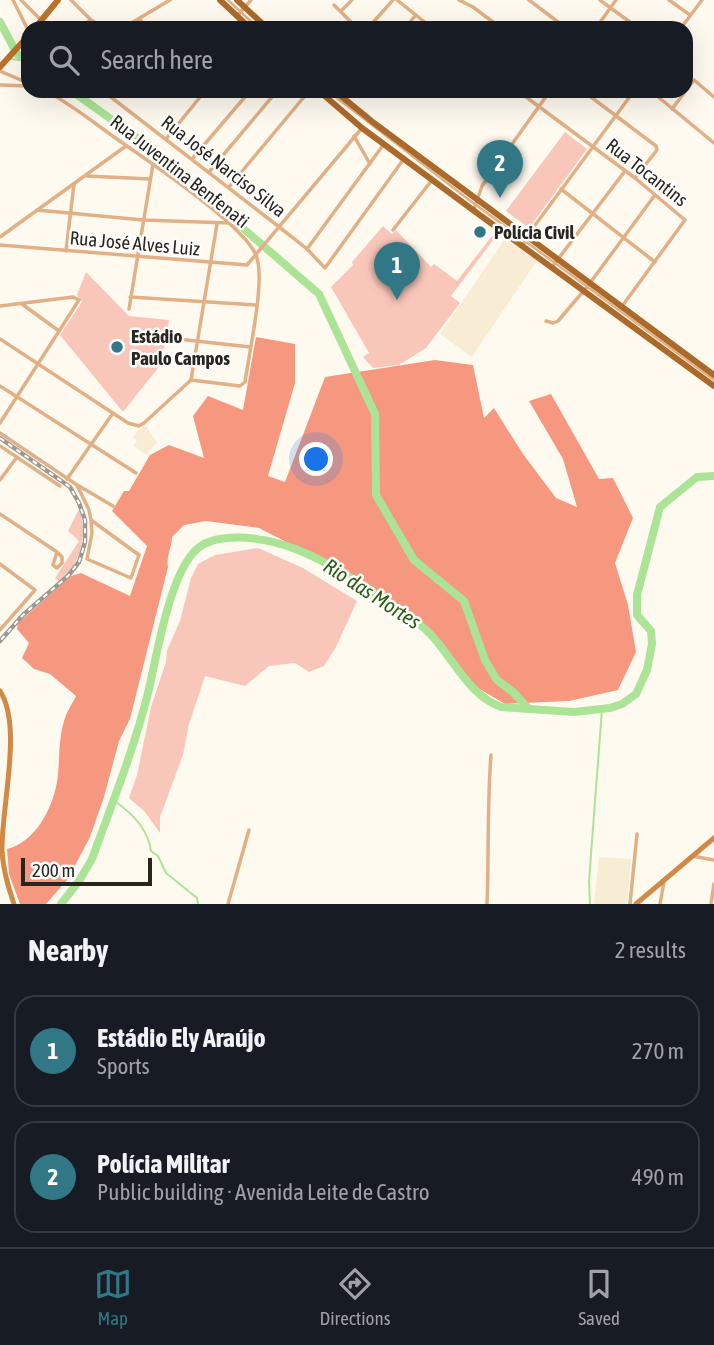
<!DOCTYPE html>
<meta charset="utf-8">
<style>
body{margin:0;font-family:"Asap Condensed",sans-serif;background:#242831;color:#f1f3f6}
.scale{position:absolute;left:21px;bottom:18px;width:131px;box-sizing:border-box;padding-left:7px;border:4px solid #29261f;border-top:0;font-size:19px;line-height:24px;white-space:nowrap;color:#29261f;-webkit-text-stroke:5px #fff;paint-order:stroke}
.you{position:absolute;left:317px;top:460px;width:24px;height:24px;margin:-18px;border:5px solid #fff;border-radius:50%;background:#1a73e8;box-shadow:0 0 0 10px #1a73e833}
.badge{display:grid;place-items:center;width:46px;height:46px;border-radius:50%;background:#327786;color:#fff;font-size:23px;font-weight:700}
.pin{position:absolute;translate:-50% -58px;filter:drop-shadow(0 2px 4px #0008)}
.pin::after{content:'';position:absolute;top:37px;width:24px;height:21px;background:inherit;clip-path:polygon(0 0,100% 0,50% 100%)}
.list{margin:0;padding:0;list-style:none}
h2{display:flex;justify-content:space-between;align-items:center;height:91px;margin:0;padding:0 28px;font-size:30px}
h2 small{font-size:23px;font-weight:400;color:#9ea1a6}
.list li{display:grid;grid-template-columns:46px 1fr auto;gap:21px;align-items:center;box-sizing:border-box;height:112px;margin:0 14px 14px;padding:0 14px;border:2px solid #363941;border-radius:21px}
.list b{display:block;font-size:26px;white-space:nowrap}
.list p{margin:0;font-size:23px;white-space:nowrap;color:#9ea1a6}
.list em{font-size:23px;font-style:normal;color:#9ea1a6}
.icon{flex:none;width:38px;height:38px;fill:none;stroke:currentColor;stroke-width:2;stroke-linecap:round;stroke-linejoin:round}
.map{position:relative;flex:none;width:714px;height:904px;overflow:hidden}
.search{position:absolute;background:#171b24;box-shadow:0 7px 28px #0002;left:21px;right:21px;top:21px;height:77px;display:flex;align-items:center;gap:18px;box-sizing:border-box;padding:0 24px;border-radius:21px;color:#9ea1a6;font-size:26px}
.sheet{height:343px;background:#171b24}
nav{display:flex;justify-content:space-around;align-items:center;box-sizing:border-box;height:98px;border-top:2px solid #363941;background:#171b24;font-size:19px;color:#9ea1a6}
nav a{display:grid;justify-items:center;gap:4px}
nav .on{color:#327786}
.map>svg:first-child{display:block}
.built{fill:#f8edd4}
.green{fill:#f8c7b9}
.forest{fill:#f5987f}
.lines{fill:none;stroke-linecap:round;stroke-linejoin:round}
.stream{stroke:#ace497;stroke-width:2}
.river{stroke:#ace497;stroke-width:8}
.pedestrian{stroke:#e1b086;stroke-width:2.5}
.minor{stroke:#e1b086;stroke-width:3.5}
.secondary{stroke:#d18946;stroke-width:5}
.primary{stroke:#b9732d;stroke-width:6}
.trunk{stroke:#ac6a2a;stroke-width:6}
.rail-casing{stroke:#9d9990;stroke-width:4.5}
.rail{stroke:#fff;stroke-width:2;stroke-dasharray:5;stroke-linecap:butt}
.poi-dot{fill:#327786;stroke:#fff;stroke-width:2.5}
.labels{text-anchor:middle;stroke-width:5;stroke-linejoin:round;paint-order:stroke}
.street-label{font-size:19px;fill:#29261f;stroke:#fff}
.poi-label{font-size:19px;font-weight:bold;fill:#29261f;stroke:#fff;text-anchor:start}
.water-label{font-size:21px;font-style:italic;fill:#2a5d10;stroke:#fff}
</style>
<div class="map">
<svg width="714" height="904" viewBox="0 0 714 904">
<rect width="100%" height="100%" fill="#fffaef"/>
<g class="built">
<polygon points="507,236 538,259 472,357 440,334"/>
<polygon points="145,425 157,442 146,455 134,446 137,440 133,438 136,432"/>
<polygon points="599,857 631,859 627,902 625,904 594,904"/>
</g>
<g class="green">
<polygon points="565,132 587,149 529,228 506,211"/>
<polygon points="383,226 392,234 396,230 431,267 434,264 457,281 495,232 497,235 451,296 460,303 426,348 399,365 373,368 363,357 369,353 331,287 353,265 352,262"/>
<polygon points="86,272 129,316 169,320 162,363 123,412 60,335 82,302 77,295"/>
<path d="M 79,509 C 88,534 81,565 59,582 L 55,578 L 79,541 L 68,531 Z"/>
<polygon points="258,548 303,568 357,601 336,647 324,666 309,672 295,663 269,666 245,686 205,676 189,724 183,755 160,817 160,833 145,812 129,798 137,775 151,707 166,662 167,650 180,621 191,578 198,564 215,555"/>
</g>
<path class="forest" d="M 256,337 L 295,344 L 295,383 L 268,476 L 285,482 L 325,377 L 435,360 L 473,365 L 484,418 L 494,408 L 523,454 L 556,498 L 577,507 L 563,459 L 529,401 L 551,394 L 599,479 L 613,478 L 633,518 L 615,563 L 628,605 L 636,652 L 618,690 L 569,701 L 505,704 L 469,683 L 426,629 L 325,562 L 259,528 L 206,521 L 184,525 L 172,537 C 172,547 166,557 168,567 L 130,719 L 119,741 L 104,797 L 90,837 L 68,879 L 46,904 L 20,904 L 9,874 L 7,849 C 35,842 52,810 57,782 C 60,763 58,741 64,721 C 66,713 72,704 76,696 L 50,674 L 34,669 L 22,658 L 29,643 L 17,629 L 18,623 L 71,576 L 81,573 L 130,596 L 147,546 L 112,511 L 124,491 L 129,491 L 150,455 L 169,445 L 204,458 L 193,416 L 208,396 L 243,410 Z"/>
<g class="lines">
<g class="stream">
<polyline points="11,59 28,61"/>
<path d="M 113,800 C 131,812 148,828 151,851 L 158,856 L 166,873 L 197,898 L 198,904"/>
<polyline points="590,904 589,881 602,709"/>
</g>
<g class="river">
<polyline points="0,22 17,54 28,60"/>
<polyline points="72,91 147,145 319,294 375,414 376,495 414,560 464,601 485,660 497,680 513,692 528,708"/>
<path d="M 61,904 L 79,881 L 92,859 C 112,804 134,749 148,693 C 157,656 169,574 197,549 C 205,541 217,539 227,538 C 298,532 360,585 416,622 C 449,644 462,693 501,707 L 574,712 L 610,708 L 622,704 L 636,694 L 647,670 L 652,644 L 651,631 L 637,615 L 637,595 L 660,507 L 697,477 L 714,476"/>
</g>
<g class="pedestrian">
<polyline points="228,0 258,28"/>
<polyline points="328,91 468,199 714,380"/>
</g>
<g class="minor">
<polyline points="13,0 28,30"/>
<polyline points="21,0 42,21"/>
<polyline points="71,0 91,20 104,28"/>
<polyline points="397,0 432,28"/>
<polyline points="459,0 473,7 501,28"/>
<polyline points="529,0 566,28"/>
<polyline points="600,0 638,28"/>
<polyline points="669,0 690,15"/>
<polyline points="334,5 357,28"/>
<polyline points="341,11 352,0"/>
<polyline points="237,16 251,0"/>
<polyline points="139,19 147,28"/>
<polyline points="314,25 317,28"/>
<polyline points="78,28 91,20"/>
<polyline points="123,28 170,0"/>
<polyline points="368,28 393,0"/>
<polyline points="405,28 415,16"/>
<polyline points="596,28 616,0"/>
<polyline points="681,28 702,0"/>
<polyline points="0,71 28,83"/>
<polyline points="0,85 28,86"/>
<path d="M 46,91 C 71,104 94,123 117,139 C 149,162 242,223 256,255 C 266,279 249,353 245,382 L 240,386 L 191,380"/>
<polyline points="103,91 278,226 307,249 325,268 403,160"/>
<polyline points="518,91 635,178 685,220 623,305"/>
<polyline points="583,91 656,146 657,150 635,178"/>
<polyline points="651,91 714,143"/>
<polyline points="672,109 694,80 714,97"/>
<polyline points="354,136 370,164"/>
<polyline points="166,139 205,91"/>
<polyline points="192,159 250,91"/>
<polyline points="209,172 277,91"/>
<polyline points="87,176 150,179"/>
<polyline points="229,187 309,91"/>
<polyline points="561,189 655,262"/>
<polyline points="474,209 482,186 550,91"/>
<polyline points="37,210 143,220 229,223"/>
<polyline points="393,230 432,180"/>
<polyline points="0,237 126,146"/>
<polyline points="0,245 247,265 362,128"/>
<polyline points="523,245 533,228 634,91"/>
<polyline points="307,249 384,144"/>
<polyline points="66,251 74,184"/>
<polyline points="552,267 625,171"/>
<polyline points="130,297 256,305"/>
<polyline points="22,304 59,331"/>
<polyline points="0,306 73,297 79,300 0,423"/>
<polyline points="129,309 153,164"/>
<polyline points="546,321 553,323 558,321 587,287 655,195"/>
<polyline points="169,338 250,347"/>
<polyline points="0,339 128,423 139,426 144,423 191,380 217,224"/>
<polyline points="0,386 136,473"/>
<polyline points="0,433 77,485 89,510 91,520 92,533 87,559 131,578 139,555 91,520"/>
<polyline points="0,446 60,486"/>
<polyline points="67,479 113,413"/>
<polyline points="0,480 17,457"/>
<polyline points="79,486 113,506"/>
<polyline points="0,514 57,552 62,557 62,563 57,568 53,565 57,552"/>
<polyline points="0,564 35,590 0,630"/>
<polyline points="692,856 714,860"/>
<polyline points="228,904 249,830"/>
<path d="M 487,904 C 489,854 487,805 491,755"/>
<polyline points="630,904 637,834"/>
<polyline points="660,904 664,882"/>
<polyline points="711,904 714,884"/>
</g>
<g class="secondary">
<path d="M 0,691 C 23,726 1,808 2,851 C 3,869 8,887 14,904"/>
<polyline points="636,904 714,838"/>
</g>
<g class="primary">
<polyline points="35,28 58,0"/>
<polyline points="0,67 28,36"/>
</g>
<g class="trunk">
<polyline points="220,0 250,28"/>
<polyline points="237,0 267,28"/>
<polyline points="319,91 362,128 477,213 714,386"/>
<polyline points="335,91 374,123 714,375"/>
</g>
<g class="rail-casing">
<polyline id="rail" points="0,438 70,487 79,503 85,520 85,542 79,562 68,576 23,615 0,641"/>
</g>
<use href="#rail" class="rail"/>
</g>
<g class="poi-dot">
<circle cx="480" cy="232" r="7"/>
<circle cx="117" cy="347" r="7"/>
</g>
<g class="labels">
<g class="street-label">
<text transform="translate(224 166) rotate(38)" y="7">Rua José Narciso Silva</text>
<text transform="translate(180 171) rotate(38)" y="7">Rua Juventina Benfenati</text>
<text transform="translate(647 172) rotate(38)" y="7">Rua Tocantins</text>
<text transform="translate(135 243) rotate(5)" y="7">Rua José Alves Luiz</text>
</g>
<g class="poi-label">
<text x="494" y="239">Polícia Civil</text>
<text x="131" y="343">Estádio<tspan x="131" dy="22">Paulo Campos</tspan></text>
</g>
<g class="water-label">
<text transform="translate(372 594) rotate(33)" y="7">Rio das Mortes</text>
</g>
</g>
</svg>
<div class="scale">200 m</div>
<div class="you"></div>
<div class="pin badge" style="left:397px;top:300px">1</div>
<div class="pin badge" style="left:500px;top:198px">2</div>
<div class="search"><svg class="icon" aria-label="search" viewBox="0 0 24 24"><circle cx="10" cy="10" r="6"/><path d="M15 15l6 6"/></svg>Search here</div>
</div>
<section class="sheet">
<h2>Nearby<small>2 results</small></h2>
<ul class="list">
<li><span class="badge">1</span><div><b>Estádio Ely Araújo</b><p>Sports</p></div><em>270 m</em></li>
<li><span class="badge">2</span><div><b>Polícia Militar</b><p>Public building · Avenida Leite de Castro</p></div><em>490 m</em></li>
</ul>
</section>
<nav>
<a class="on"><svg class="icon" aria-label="map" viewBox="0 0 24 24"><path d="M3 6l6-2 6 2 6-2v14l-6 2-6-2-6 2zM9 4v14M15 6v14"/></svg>Map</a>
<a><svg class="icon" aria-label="directions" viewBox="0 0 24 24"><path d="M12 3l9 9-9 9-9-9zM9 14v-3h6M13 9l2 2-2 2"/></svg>Directions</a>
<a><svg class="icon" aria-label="saved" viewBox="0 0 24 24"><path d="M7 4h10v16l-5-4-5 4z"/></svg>Saved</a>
</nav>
